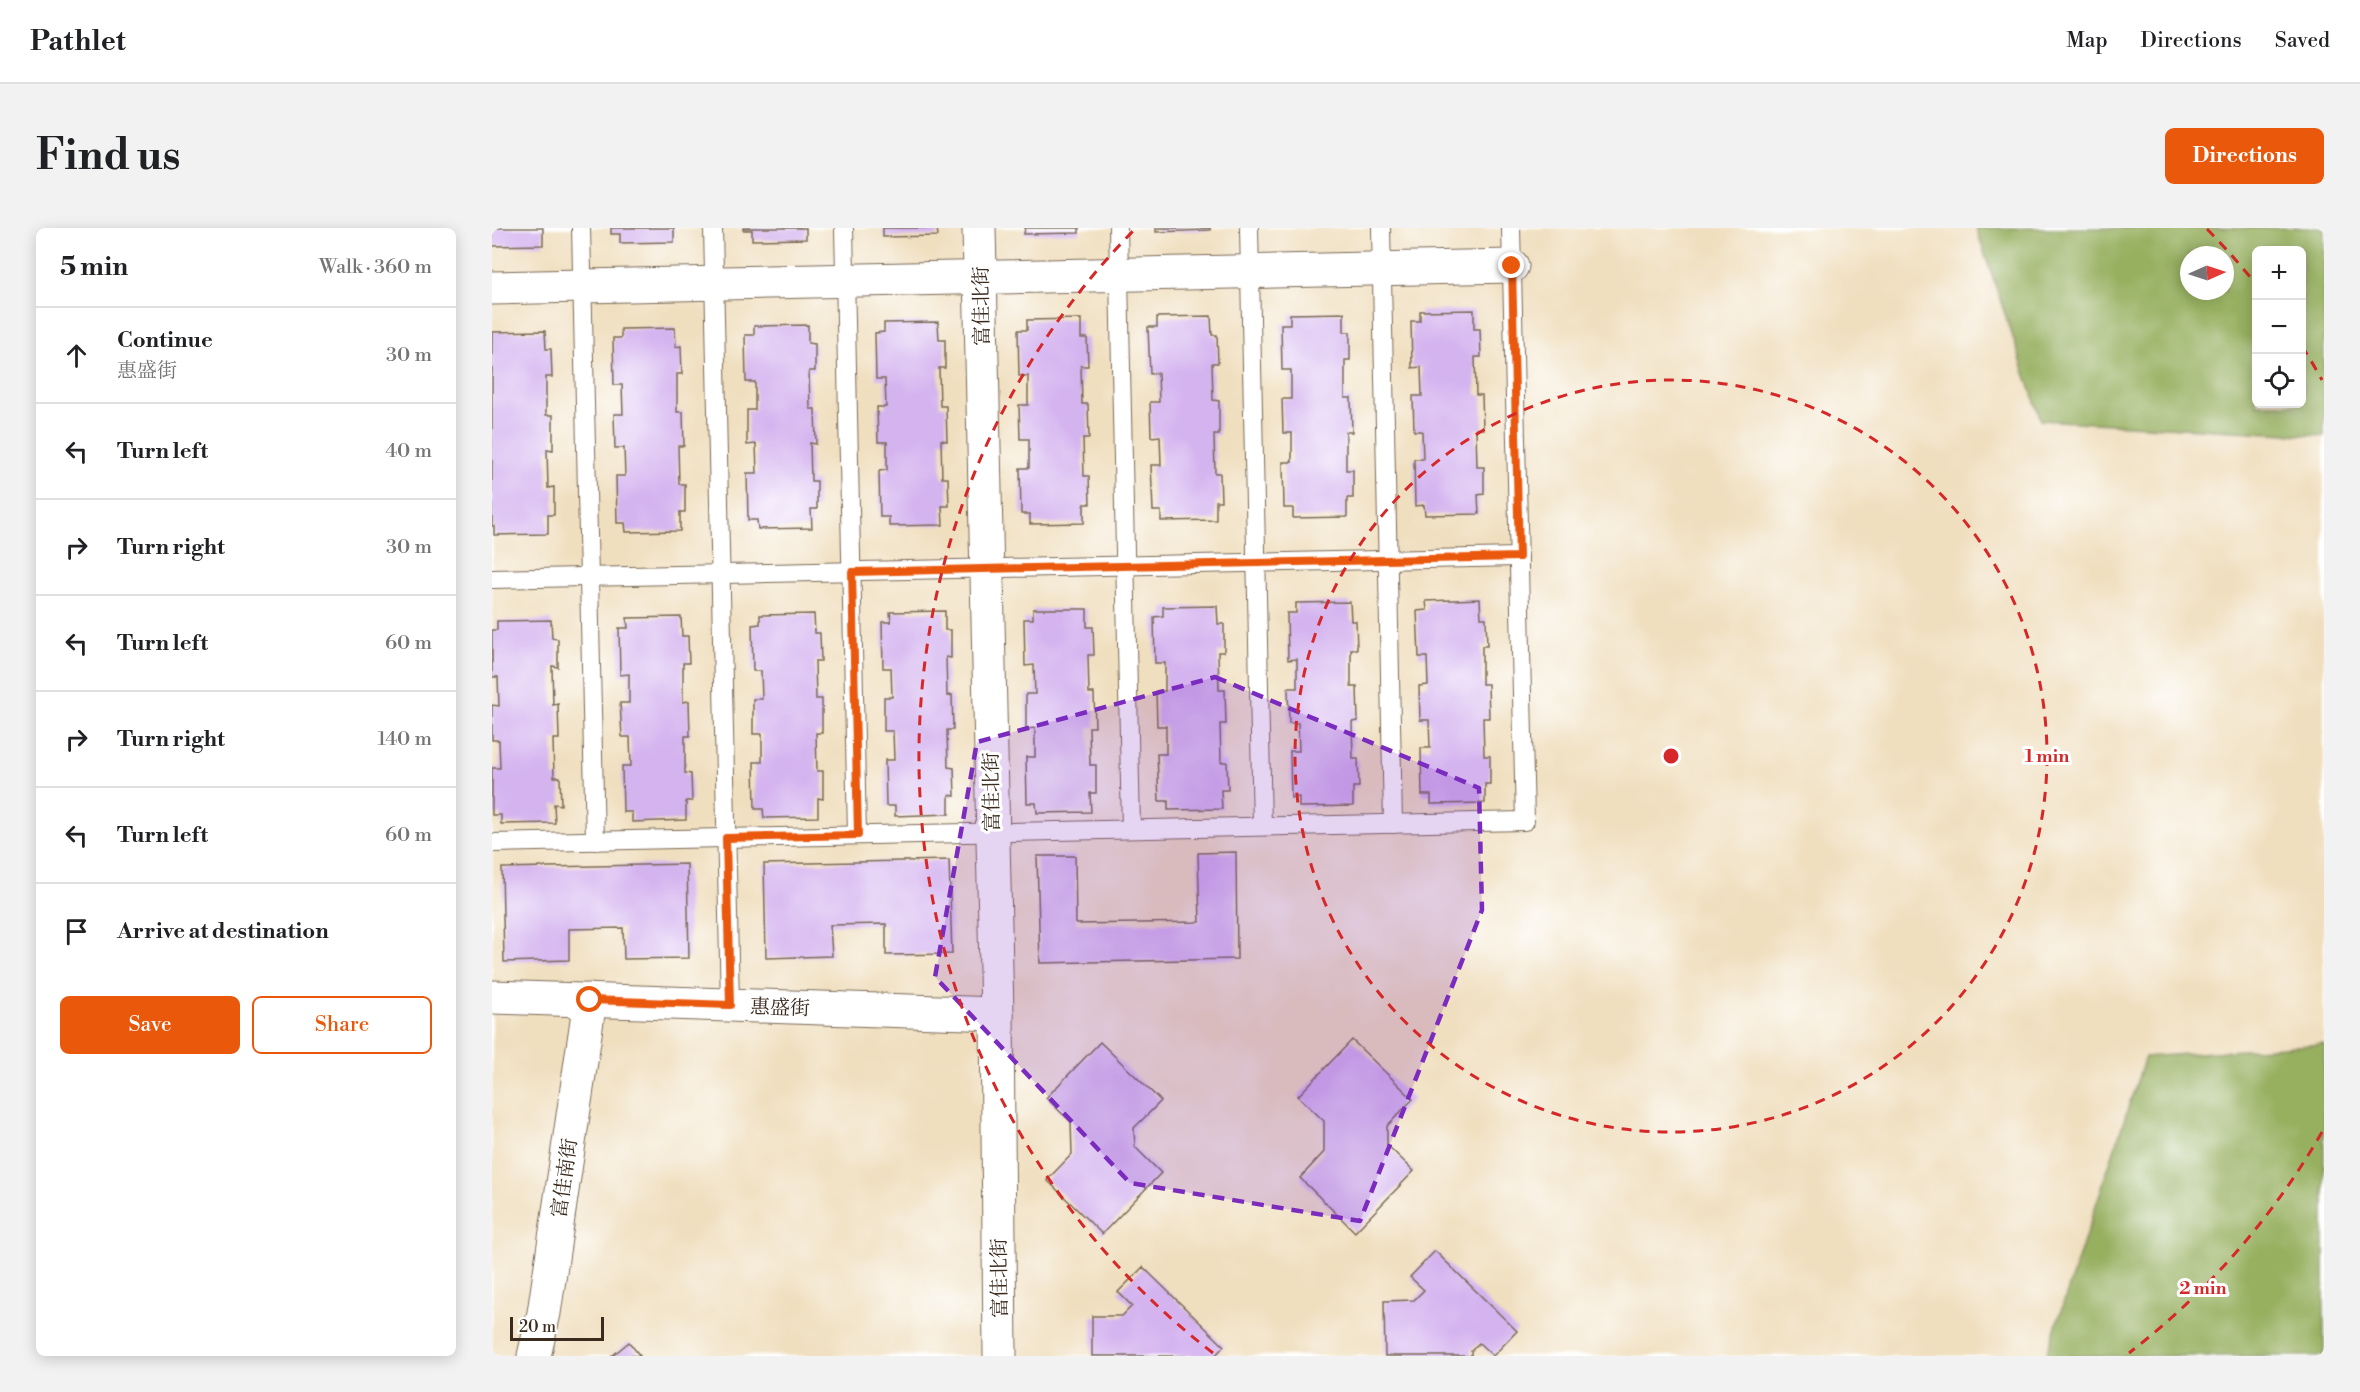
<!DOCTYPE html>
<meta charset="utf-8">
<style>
body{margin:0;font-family:"Libre Bodoni","Noto Serif SC",serif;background:#f2f2f2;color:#202124}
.controls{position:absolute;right:18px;top:18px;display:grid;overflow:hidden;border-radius:9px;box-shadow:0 3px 15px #0003}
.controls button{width:54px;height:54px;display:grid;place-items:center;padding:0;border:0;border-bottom:2px solid #e0e0e0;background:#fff;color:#202124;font:30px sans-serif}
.compass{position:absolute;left:1688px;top:18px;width:54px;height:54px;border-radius:50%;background:#fff;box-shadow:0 3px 15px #0003;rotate:87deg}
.scale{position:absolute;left:18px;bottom:15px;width:94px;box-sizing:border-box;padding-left:6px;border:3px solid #3b2a1e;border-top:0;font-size:16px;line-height:21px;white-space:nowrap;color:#3b2a1e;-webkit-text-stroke:4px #fff;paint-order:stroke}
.stop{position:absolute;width:18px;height:18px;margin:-14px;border:4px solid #ea580c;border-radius:50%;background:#fff}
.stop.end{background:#ea580c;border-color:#fff;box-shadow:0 2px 6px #0008}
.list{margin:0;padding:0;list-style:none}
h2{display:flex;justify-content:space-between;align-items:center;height:78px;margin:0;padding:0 24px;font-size:26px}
h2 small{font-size:20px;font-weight:400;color:#757577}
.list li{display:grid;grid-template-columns:39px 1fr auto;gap:18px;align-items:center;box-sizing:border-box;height:96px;padding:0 24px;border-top:2px solid #e0e0e0}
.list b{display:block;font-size:22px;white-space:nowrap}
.list p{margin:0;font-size:20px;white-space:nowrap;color:#757577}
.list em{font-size:20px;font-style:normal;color:#757577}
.actions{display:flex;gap:12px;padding:18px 24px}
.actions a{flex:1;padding:14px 0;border:2px solid #ea580c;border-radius:9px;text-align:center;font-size:21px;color:#ea580c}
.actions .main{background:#ea580c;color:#fff}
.icon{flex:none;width:33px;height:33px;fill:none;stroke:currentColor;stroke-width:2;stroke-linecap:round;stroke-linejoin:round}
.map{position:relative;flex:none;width:1832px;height:1128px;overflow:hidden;border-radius:9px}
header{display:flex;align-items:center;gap:36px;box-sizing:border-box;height:84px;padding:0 30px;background:#fff;border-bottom:2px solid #e0e0e0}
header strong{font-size:28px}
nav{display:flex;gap:33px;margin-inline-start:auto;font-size:21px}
.intro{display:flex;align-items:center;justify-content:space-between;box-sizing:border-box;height:144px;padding:0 36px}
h1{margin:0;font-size:42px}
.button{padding:15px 27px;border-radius:9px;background:#ea580c;color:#fff;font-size:21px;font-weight:700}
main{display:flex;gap:36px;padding:0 36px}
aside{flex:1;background:#fff;border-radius:9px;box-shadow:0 3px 15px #0003}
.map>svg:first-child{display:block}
.forest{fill:#97b061;stroke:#696d40;stroke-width:1.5;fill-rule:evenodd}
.building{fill:#d4b3ef}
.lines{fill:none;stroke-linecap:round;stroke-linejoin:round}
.service-casing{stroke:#7a6956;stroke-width:20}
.minor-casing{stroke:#7a6956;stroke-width:35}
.service{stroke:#fff;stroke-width:18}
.minor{stroke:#fff;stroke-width:33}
.route{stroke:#ea580c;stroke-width:8}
.marked{fill:#7b2cbf;fill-opacity:0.2;stroke:#7b2cbf;stroke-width:4.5;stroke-dasharray:12 8;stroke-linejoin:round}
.ring{fill:none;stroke:#d62828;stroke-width:3;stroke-dasharray:10 8}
.labels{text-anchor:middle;stroke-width:6;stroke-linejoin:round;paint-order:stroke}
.street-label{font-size:20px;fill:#3b2a1e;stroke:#fff}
.centre{fill:#d62828;stroke:#fff;stroke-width:3}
.ring-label{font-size:18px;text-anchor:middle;font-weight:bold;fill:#d62828;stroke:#fff;stroke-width:6;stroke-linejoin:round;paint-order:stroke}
</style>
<header>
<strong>Pathlet</strong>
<nav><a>Map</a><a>Directions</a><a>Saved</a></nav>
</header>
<div class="intro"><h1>Find us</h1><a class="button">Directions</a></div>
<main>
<aside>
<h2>5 min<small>Walk · 360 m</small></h2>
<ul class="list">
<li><svg class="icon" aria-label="ahead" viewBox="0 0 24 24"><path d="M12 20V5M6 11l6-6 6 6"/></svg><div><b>Continue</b><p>惠盛街</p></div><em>30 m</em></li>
<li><svg class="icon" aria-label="left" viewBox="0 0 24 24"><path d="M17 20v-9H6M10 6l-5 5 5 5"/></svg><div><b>Turn left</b></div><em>40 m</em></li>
<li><svg class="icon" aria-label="right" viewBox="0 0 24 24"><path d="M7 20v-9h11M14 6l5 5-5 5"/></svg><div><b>Turn right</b></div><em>30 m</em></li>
<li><svg class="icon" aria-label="left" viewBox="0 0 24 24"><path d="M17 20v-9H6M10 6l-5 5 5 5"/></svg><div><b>Turn left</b></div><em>60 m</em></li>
<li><svg class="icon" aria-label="right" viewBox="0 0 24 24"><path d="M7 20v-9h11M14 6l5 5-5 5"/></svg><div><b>Turn right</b></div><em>140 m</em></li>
<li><svg class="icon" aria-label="left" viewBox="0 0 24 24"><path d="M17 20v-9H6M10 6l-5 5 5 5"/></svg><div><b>Turn left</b></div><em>60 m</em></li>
<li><svg class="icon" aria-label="arrive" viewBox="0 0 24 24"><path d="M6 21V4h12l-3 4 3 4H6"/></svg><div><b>Arrive at destination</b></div></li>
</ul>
<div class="actions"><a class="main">Save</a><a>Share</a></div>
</aside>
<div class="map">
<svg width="1832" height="1128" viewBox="0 0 1832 1128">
<rect width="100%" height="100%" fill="#fff"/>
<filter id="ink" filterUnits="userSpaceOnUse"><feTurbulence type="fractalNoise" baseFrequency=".0167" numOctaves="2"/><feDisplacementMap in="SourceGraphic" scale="12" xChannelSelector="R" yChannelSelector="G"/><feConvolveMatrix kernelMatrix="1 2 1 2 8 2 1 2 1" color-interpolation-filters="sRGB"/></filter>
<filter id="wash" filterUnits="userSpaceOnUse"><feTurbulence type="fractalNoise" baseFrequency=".008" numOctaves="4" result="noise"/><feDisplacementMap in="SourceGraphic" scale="24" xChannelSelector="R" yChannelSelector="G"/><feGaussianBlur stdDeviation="1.35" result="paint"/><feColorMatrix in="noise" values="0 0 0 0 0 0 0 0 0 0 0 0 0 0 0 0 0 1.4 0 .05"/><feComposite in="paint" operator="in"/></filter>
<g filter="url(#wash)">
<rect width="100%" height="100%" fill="#f0dfbf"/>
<g class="forest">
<path d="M 1484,0 L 1832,0 L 1832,208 L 1549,192 ZM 1764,22 L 1810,22 L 1810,176 L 1764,176 ZM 1697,27 L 1733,27 L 1733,63 L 1697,63 Z"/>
<polygon points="1832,816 1832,1128 1554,1128 1653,829"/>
</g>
<g id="blocks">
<g class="building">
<polygon points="0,0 51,0 51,17 0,18"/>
<polygon points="119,0 182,0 182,14 128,15 128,6 119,6"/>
<polygon points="251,0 314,0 314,11 260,12 260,2 251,2"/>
<polygon points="391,0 445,0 446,8 391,9"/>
<polygon points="533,0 587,0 587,5 532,6"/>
<polygon points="664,0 718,0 718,2 664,4"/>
<polygon points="982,82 982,101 988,101 989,129 983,129 984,167 990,167 991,201 984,201 985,239 992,239 992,266 986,267 987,286 933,287 932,277 923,278 922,231 931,231 930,203 922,203 921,168 930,168 929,139 920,140 919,93 928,93 928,83"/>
<polygon points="852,85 852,104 858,104 858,132 853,132 853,170 859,170 860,204 854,204 854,242 861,242 861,270 855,270 855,289 801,290 801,280 792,280 791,234 800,234 800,205 791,205 790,171 799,171 799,142 790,142 789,96 798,96 798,86"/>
<polygon points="719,88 720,107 725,107 726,135 720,135 721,172 727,173 727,207 722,207 723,245 728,245 729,273 724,273 724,292 669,293 669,283 661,283 659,237 669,237 668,208 659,209 658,174 667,174 666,145 658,146 656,99 665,99 665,89"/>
<polygon points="589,91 589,110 595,110 596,138 589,138 590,176 596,176 597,210 591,210 592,248 597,248 598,276 592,276 592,295 538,296 538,286 529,286 528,240 537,240 537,211 528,211 527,177 536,177 536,148 527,148 526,102 535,102 535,92"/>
<polygon points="446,94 447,112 453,112 453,140 447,140 448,178 454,178 455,213 449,212 450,250 456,250 457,278 450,278 451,297 397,298 397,289 388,289 387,243 395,242 395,214 386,214 385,179 394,179 393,151 384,151 383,105 392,104 392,95"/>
<polygon points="316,97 316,115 323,116 323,143 317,143 318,181 323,181 324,216 318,215 319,253 325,253 325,281 319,281 320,300 266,301 265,292 256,292 255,245 265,245 264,216 255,217 255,182 263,182 263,154 254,154 253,107 262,107 262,98"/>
<polygon points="183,100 184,119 189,118 190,146 185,146 185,184 191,184 192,218 186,218 187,256 193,256 193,284 188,284 188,303 134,304 133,295 125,295 124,248 133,248 132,220 123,220 122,186 131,186 130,157 122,157 121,110 129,110 129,101"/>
<polygon points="53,103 54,121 59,121 60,149 54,149 54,187 61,187 61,222 55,221 56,260 62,259 62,287 56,287 56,306 2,307 2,298 0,298 0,104"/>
<polygon points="988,371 989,390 994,390 995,418 990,418 990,456 996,456 997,490 991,490 992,528 998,528 998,556 993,556 993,575 939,576 939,567 930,567 929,520 938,520 937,492 928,492 927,458 936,457 935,429 927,429 925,383 935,382 934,373"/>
<polygon points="858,374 859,393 864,393 865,421 859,421 859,459 865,459 866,493 860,494 861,531 866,531 867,559 861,559 861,578 807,579 807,569 799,570 798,523 807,523 806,495 797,495 796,460 805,460 805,431 796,432 795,385 804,385 804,375"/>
<polygon points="725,378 726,396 732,396 732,424 726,424 727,462 733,462 734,496 728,496 729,534 735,534 736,562 729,562 730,581 676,582 676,573 667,573 665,526 674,526 674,498 665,498 664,463 673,463 673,435 663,435 662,389 671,388 671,379"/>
<polygon points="541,381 595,381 595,399 601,399 602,427 596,427 597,465 602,465 603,499 597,499 598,537 604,537 604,565 598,565 599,584 545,585 544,575 535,575 534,529 543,529 543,500 534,501 534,466 543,466 542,437 533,438 532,391 541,391"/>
<polygon points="453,383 453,402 459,402 459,430 454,429 455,468 460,467 461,502 455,502 456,539 462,540 463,568 457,567 457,586 403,588 403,578 394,578 393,532 402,532 401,503 392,503 392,469 400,469 399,440 391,440 390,394 399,394 398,384"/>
<polygon points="322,386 323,405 328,405 329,433 323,433 324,471 330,471 330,505 324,505 325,543 331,543 331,571 326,570 326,589 272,590 271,581 263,581 262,534 270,534 270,506 261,506 261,471 270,471 269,443 261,443 260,397 268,396 268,387"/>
<polygon points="189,389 190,408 196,408 197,435 191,435 191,474 197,473 198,508 193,508 193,545 199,546 200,573 194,573 194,592 140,594 140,584 131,584 130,538 139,538 138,509 130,509 128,475 137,475 137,446 128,447 127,400 136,400 135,390"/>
<polygon points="59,392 60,410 66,411 66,439 60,438 61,477 66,476 67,511 61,511 62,549 68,549 69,577 62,576 63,595 9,596 9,587 0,587 0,540 8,540 7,512 0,512 0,477 7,478 6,449 0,449 0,402 5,402 5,393"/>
<polygon points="744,624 745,731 548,735 545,628 583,628 584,696 708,694 706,625"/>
<polygon points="457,632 460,726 394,727 394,696 338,697 340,728 274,730 272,636"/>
<polygon points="195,636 197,730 132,731 131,700 77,701 77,732 12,734 10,640"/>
<polygon points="860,812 921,871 895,898 895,917 922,943 863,1004 808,950 832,924 832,893 806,868"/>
<polygon points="608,814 669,873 642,900 643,919 669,945 610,1006 555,952 580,926 579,894 554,870"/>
<polygon points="943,1023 1025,1103 1001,1128 987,1115 979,1123 979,1128 893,1128 892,1073 922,1072 932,1062 918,1049"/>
<polygon points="651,1039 732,1118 723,1128 600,1128 600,1088 630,1088 640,1078 626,1064"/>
<polygon points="137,1114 148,1128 120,1128"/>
</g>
</g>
</g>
<g filter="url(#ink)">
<use href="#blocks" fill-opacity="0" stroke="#7a6956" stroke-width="1.5"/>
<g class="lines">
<g class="service-casing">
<g id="service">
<polyline points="89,0 103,613"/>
<polyline points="221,0 238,777"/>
<polyline points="352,0 365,607"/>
<polyline points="626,0 639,601"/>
<polyline points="757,0 770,598"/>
<polyline points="889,0 901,596"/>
<polyline points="0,351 1027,329"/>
<polyline points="0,615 1033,593 1019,0"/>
</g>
</g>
<g class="minor-casing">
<g id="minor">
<polyline points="487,0 505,786 508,1128"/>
<polyline points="0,60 1020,38"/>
<polyline points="0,769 505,786"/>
<polyline points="42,1128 52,1085 98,772"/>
</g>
</g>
<use href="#service" class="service"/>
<use href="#minor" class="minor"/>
</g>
</g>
<g class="lines" filter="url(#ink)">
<polyline class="route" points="98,772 238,777 234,610 366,607 360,344 1027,329 1020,38"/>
</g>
<path class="marked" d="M 723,449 L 987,560 L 990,682 L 868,993 L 638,955 L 443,749 L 485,514 Z"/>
<g class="ring">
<circle cx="1179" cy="528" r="376"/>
<path d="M1830 904A752 752 0 0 1 1637 1125M721 1125A752 752 0 0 1 643 1M1715 1A752 752 0 0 1 1763 55M1810 118A752 752 0 0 1 1830 152"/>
</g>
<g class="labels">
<g class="street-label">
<text transform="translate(489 78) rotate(-91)" y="7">富佳北街</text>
<text transform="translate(499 564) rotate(-91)" y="7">富佳北街</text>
<text transform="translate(288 779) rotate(2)" y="7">惠盛街</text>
<text transform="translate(72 950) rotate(-82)" y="7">富佳南街</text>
<text transform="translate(507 1050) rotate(-91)" y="7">富佳北街</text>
</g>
</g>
<circle cx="1179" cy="528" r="9" class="centre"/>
<g class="ring-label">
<text x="1555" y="534">1 min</text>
<text x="1711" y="1066">2 min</text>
</g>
</svg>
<div class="controls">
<button>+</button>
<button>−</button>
<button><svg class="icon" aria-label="locate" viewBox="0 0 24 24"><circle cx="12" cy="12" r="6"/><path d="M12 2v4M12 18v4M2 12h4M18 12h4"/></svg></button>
</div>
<svg class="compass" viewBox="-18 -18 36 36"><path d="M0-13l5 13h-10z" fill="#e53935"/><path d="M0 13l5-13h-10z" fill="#757577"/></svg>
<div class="scale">20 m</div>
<div class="stop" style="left:98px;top:772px"></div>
<div class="stop end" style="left:1020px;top:38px"></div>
</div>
</main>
